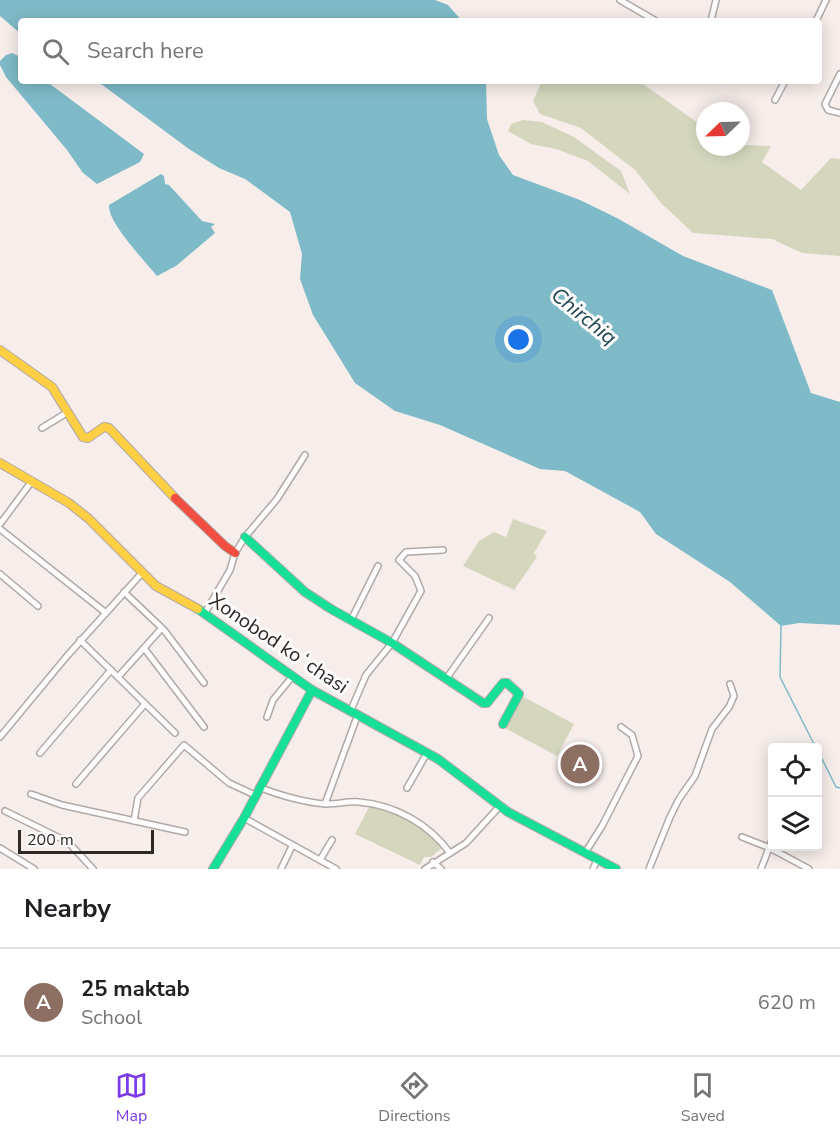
<!DOCTYPE html>
<meta charset="utf-8">
<style>
body{margin:0;font-family:"Nunito Sans",sans-serif;background:#f6f6f6;color:#202124}
.controls{position:absolute;right:18px;bottom:18px;display:grid;overflow:hidden;border-radius:6px;box-shadow:0 3px 15px #0003}
.controls button{width:54px;height:54px;display:grid;place-items:center;padding:0;border:0;border-bottom:2px solid #e0e0e0;background:#fff;color:#202124;font:30px sans-serif}
.compass{position:absolute;left:696px;top:102px;width:54px;height:54px;border-radius:50%;background:#fff;box-shadow:0 3px 15px #0003;rotate:247deg}
.scale{position:absolute;left:18px;bottom:15px;width:136px;box-sizing:border-box;padding-left:6px;border:3px solid #2f2825;border-top:0;font-size:16px;line-height:21px;white-space:nowrap;color:#2f2825;-webkit-text-stroke:4px #fdfdfd;paint-order:stroke}
.you{position:absolute;left:519px;top:340px;width:21px;height:21px;margin:-15px;border:4px solid #fff;border-radius:50%;background:#1a73e8;box-shadow:0 0 0 9px #1a73e833}
.badge{display:grid;place-items:center;width:39px;height:39px;border-radius:50%;background:#7c3aed;color:#fff;font-size:20px;font-weight:700}
.pin{position:absolute;translate:-50% -50%;border:3px solid #fff;box-shadow:0 2px 6px #0006}
.list{margin:0;padding:0;list-style:none}
h2{display:flex;justify-content:space-between;align-items:center;height:78px;margin:0;padding:0 24px;font-size:26px}
h2 small{font-size:20px;font-weight:400;color:#757577}
.list li{display:grid;grid-template-columns:39px 1fr auto;gap:18px;align-items:center;box-sizing:border-box;height:108px;padding:0 24px;border-top:2px solid #e0e0e0}
.list b{display:block;font-size:22px;white-space:nowrap}
.list p{margin:0;font-size:20px;white-space:nowrap;color:#757577}
.list em{font-size:20px;font-style:normal;color:#757577}
.icon{flex:none;width:33px;height:33px;fill:none;stroke:currentColor;stroke-width:2;stroke-linecap:round;stroke-linejoin:round}
.map{position:relative;flex:none;width:840px;height:869px;overflow:hidden}
.search{position:absolute;background:#fff;box-shadow:0 3px 15px #0003;left:18px;right:18px;top:18px;height:66px;display:flex;align-items:center;gap:15px;box-sizing:border-box;padding:0 21px;border-radius:6px;color:#757577;font-size:22px}
.sheet{height:186px;background:#fff}
nav{display:flex;justify-content:space-around;align-items:center;box-sizing:border-box;height:84px;border-top:2px solid #e0e0e0;background:#fff;font-size:16px;color:#757577}
nav a{display:grid;justify-items:center;gap:3px}
nav .on{color:#7c3aed}
.map>svg:first-child{display:block}
.green{fill:#d4d7be}
.water{fill:#7fbac8}
.lines{fill:none;stroke-linecap:round;stroke-linejoin:round}
.stream{stroke:#7fbac8;stroke-width:1.5}
.street-casing{stroke:#b1a9a7;stroke-width:8}
.fast-casing{stroke:#b1a9a7;stroke-width:10}
.slow-casing{stroke:#b1a9a7;stroke-width:10}
.jam-casing{stroke:#b1a9a7;stroke-width:10}
.street{stroke:#fefcfc;stroke-width:5}
.fast{stroke:#16e098;stroke-width:8}
.slow{stroke:#ffcf43;stroke-width:8}
.jam{stroke:#f24e42;stroke-width:8}
.labels{text-anchor:middle;stroke-width:6;stroke-linejoin:round;paint-order:stroke}
.street-label{font-size:20px;fill:#2f2825;stroke:#fdfdfd}
.water-label{font-size:21px;font-style:italic;fill:#204752;stroke:#fdfdfd}
</style>
<div class="map">
<svg width="840" height="869" viewBox="0 0 840 869">
<rect width="100%" height="100%" fill="#f7eeeb"/>
<g class="green">
<polygon points="542,81 639,81 705,128 705,147 741,147 741,145 771,146 762,162 801,190 831,158 840,159 840,256 802,253 772,239 693,233 661,203 635,170 581,128 540,114 533,101"/>
<polygon points="523,120 542,122 574,137 621,171 630,194 588,161 556,149 531,144 508,131 511,124"/>
<polygon points="513,519 547,531 534,553 537,557 514,590 463,566 479,541 494,532 506,537"/>
<polygon points="520,695 574,724 557,756 503,727"/>
<path d="M 369,807 C 373,808 379,808 383,809 C 400,814 433,834 442,848 L 431,857 L 424,857 L 420,865 L 355,834 Z"/>
</g>
<g class="water">
<polygon points="0,0 435,0 448,5 462,21 21,21 21,34 0,16"/>
<polygon points="12,53 21,57 21,81 46,81 144,154 140,162 97,184 83,173 67,150 6,77 0,65 0,61 6,55"/>
<polygon points="97,81 486,81 487,119 499,155 513,175 580,200 617,218 683,256 772,290 811,393 840,402 840,625 799,623 781,626 730,582 656,534 640,512 565,471 540,469 440,425 395,411 355,383 313,315 300,279 302,254 290,212 245,179 219,168 189,149"/>
<path d="M 161,174 L 164,176 L 165,184 L 169,185 L 202,221 L 215,224 L 211,227 L 215,233 L 176,266 L 157,276 C 145,261 107,222 109,205 Z"/>
</g>
<g class="lines">
<g class="stream">
<polyline points="781,626 780,677 816,748"/>
<polyline points="818,751 836,787 840,788"/>
</g>
<g class="street-casing">
<g id="street">
<polyline points="620,0 656,21"/>
<polyline points="711,21 716,0"/>
<polyline points="816,21 826,0"/>
<polyline points="840,74 825,104 828,110 840,113"/>
<polyline points="775,100 785,81"/>
<polyline points="42,428 68,412"/>
<polyline points="0,524 32,481"/>
<polyline points="0,529 106,613"/>
<polyline points="0,574 38,606"/>
<polyline points="124,592 164,630 204,683"/>
<polyline points="205,613 230,570 235,553 245,537 277,499 305,455"/>
<polyline points="351,620 378,566"/>
<polyline points="80,640 175,733"/>
<polyline points="144,648 204,727"/>
<polyline points="118,677 161,629"/>
<polyline points="446,679 489,618"/>
<polyline points="351,710 366,675 392,643 421,591 415,576 399,560 406,552 443,550"/>
<polyline points="267,717 273,700 292,677"/>
<polyline points="0,737 67,656 142,573"/>
<polyline points="40,753 111,670"/>
<polyline points="76,784 144,705"/>
<path d="M 259,787 C 278,795 307,803 327,804 C 338,804 349,801 359,802 C 395,805 429,824 450,853"/>
<polyline points="407,788 427,753"/>
<polyline points="31,794 62,805 185,832"/>
<polyline points="325,804 358,714"/>
<polyline points="5,811 68,842 93,869"/>
<polyline points="244,818 336,869"/>
<polyline points="134,821 138,798 184,745 229,783 255,795"/>
<polyline points="742,837 770,848 809,869"/>
<polyline points="0,848 34,869"/>
<polyline points="585,853 602,826 638,756 632,735 621,727"/>
<polyline points="320,860 332,840"/>
<polyline points="433,862 441,869"/>
<polyline points="281,869 292,846"/>
<polyline points="425,869 466,843 499,807"/>
<polyline points="593,869 597,860"/>
<polyline points="649,869 670,817 679,799 695,776 712,729 729,707 734,696 730,684"/>
<polyline points="761,869 772,840"/>
</g>
</g>
<g class="fast-casing">
<g id="fast">
<polyline points="245,537 305,592 331,609 392,643 483,703 487,703 503,683 507,683 519,694 503,724"/>
<polyline points="198,609 312,690 438,759 508,812 616,869"/>
<polyline points="213,869 244,818 312,690"/>
</g>
</g>
<g class="slow-casing">
<g id="slow">
<polyline points="0,350 52,387 83,437 88,438 104,427 109,428 175,498"/>
<polyline points="0,463 69,503 89,519 156,586 198,609"/>
</g>
</g>
<g class="jam-casing">
<polyline id="jam" points="175,498 225,546 235,553"/>
</g>
<use href="#street" class="street"/>
<use href="#fast" class="fast"/>
<use href="#slow" class="slow"/>
<use href="#jam" class="jam"/>
</g>
<g class="labels">
<g class="street-label">
<text transform="translate(279 643) rotate(34)" y="7">Xonobod koʻchasi</text>
</g>
<g class="water-label">
<text transform="translate(584 316) rotate(39)" y="7">Chirchiq</text>
</g>
</g>
</svg>
<div class="controls">
<button><svg class="icon" aria-label="locate" viewBox="0 0 24 24"><circle cx="12" cy="12" r="6"/><path d="M12 2v4M12 18v4M2 12h4M18 12h4"/></svg></button>
<button><svg class="icon" aria-label="layers" viewBox="0 0 24 24"><path d="M12 4l9 5-9 5-9-5zM3 14l9 5 9-5"/></svg></button>
</div>
<svg class="compass" viewBox="-18 -18 36 36"><path d="M0-13l5 13h-10z" fill="#e53935"/><path d="M0 13l5-13h-10z" fill="#757577"/></svg>
<div class="scale">200 m</div>
<div class="you"></div>
<div class="pin badge" style="left:580px;top:764px;background:#8d6e63">A</div>
<div class="search"><svg class="icon" aria-label="search" viewBox="0 0 24 24"><circle cx="10" cy="10" r="6"/><path d="M15 15l6 6"/></svg>Search here</div>
</div>
<section class="sheet">
<h2>Nearby<small></small></h2>
<ul class="list">
<li><span class="badge" style="background:#8d6e63">A</span><div><b>25 maktab</b><p>School</p></div><em>620 m</em></li>
</ul>
</section>
<nav>
<a class="on"><svg class="icon" aria-label="map" viewBox="0 0 24 24"><path d="M3 6l6-2 6 2 6-2v14l-6 2-6-2-6 2zM9 4v14M15 6v14"/></svg>Map</a>
<a><svg class="icon" aria-label="directions" viewBox="0 0 24 24"><path d="M12 3l9 9-9 9-9-9zM9 14v-3h6M13 9l2 2-2 2"/></svg>Directions</a>
<a><svg class="icon" aria-label="saved" viewBox="0 0 24 24"><path d="M7 4h10v16l-5-4-5 4z"/></svg>Saved</a>
</nav>
